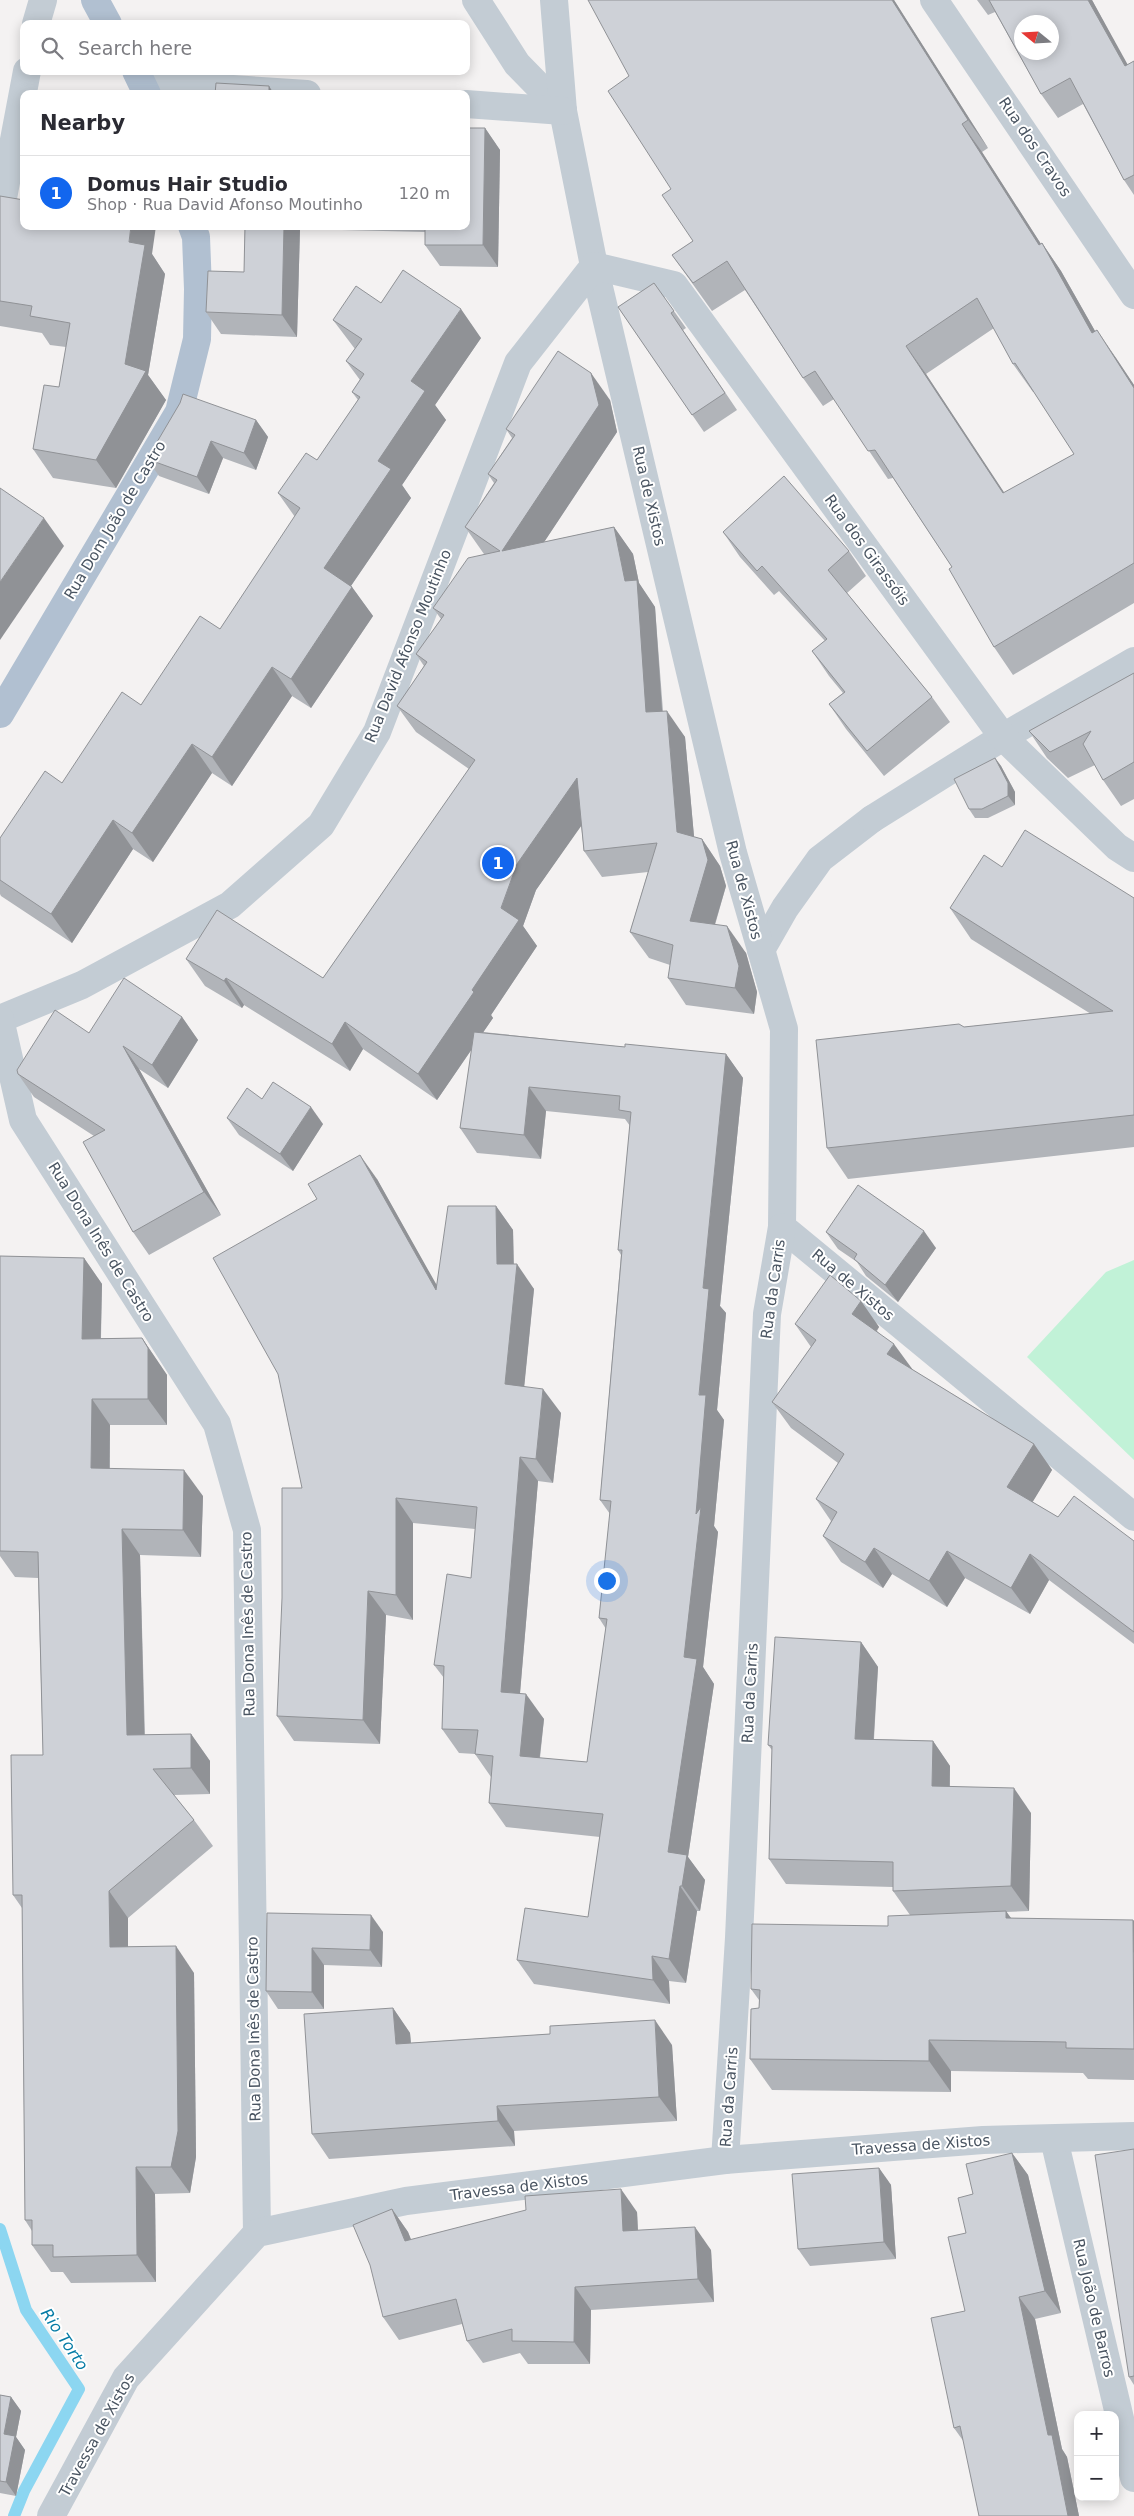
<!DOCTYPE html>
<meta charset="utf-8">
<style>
body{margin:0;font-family:"DejaVu Sans",sans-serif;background:#f2f2f3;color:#2b2b33}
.controls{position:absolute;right:15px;bottom:15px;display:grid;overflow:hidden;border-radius:10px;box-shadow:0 2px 12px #0003}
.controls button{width:45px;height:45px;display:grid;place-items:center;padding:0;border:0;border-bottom:1px solid #e1e1e2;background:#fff;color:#2b2b33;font:25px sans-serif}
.compass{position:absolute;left:1014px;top:15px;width:45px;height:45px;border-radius:50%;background:#fff;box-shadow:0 2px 12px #0003;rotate:288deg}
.you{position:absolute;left:606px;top:1580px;width:18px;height:18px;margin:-12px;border:4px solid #fff;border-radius:50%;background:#1a73e8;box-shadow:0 0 0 8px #1a73e833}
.badge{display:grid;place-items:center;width:32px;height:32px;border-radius:50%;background:#1266ee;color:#fff;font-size:16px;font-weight:700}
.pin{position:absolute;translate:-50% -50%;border:2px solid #fff;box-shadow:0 1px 5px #0006}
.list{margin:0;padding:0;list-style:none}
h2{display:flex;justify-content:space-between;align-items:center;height:65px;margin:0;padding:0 20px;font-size:21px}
h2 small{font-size:16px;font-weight:400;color:#7c7c81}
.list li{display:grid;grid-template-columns:32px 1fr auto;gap:15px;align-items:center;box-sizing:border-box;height:75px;padding:0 20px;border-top:1px solid #e1e1e2}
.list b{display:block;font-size:19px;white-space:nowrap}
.list p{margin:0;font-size:16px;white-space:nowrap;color:#7c7c81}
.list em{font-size:16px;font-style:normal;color:#7c7c81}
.icon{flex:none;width:28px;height:28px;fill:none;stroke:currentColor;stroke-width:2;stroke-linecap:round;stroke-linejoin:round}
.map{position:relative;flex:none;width:1134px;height:2516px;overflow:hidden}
.search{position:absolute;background:#fff;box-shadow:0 2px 12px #0003;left:20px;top:20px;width:450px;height:55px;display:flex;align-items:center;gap:12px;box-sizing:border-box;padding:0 18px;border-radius:10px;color:#7c7c81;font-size:19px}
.panel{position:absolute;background:#fff;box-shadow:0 2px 12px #0003;left:20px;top:90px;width:450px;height:140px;border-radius:10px}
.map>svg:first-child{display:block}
.green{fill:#c1f2d7}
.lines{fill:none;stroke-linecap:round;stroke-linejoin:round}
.stream{stroke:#8cd6f1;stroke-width:12}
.pedestrian{stroke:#c3ccd4;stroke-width:28}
.minor{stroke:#c3ccd4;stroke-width:28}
.primary{stroke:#b1c0d1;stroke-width:28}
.wall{fill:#b1b4b9;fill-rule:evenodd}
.shaded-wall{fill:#909296}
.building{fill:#ced1d7;stroke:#909296;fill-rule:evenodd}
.labels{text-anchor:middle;stroke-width:4;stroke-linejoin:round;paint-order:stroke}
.street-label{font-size:15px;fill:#495461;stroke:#fff}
.water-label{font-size:16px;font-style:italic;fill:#077ca6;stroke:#fff}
</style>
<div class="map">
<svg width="1134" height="2516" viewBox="0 0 1134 2516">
<rect width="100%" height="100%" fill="#f4f2f2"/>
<polygon class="green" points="1134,1260 1134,1460 1027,1357 1106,1272"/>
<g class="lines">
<polyline class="stream" points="0,2229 26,2310 79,2389 24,2491 14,2516"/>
<polyline class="pedestrian" points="761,950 785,908 820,859 872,819"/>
<g class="minor">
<polyline points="476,0 517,64 563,111"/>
<polyline points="554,0 563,111 594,266 733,853 784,1029 782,1227 1134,1517"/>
<polyline points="934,0 1134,295"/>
<polyline points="36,24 43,0"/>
<polyline points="143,83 307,94"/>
<polyline points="466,104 563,111"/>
<polyline points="0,214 27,71"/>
<polyline points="872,819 1003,737 1134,661"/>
<polyline points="0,1019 82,985 230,905 321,825 377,732 518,363 594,266 674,285 1003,737 1117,847 1134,858"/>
<polyline points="0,1019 23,1120 217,1424 247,1530 257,2233"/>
<polyline points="1054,2139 1134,2478"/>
<polyline points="725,2160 739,1938 767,1314 782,1227"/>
<polyline points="51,2516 126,2378 257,2233 406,2201 725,2160 983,2140 1134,2136"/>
</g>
<g class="primary">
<polyline points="95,0 108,24"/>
<polyline points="136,71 147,94"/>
<polyline points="0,714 179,412 197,339 198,289 196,237 192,226"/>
</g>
</g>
<g class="wall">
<path d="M 894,0 L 988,148 L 982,152 L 1041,244 L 1042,243 L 1061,271 L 1095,331 L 1116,358 L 1134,385 L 1134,603 L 1013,675 L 994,647 L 952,567 L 893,478 L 888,479 L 834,399 L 823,406 L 803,378 L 745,290 L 712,311 L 672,255 L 693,241 L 671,189 ZM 994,328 L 1013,364 L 1033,392 L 1034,392 L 1074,454 L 1004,493 L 926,374 Z"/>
<polygon points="977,0 1092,0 1127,65 1134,61 1134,195 1124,180 1083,104 1058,118 1041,94 995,12 988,15"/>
<polygon points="485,128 500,150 498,267 440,266 425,245 425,232 300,229 297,337 221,334 206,312 244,272 245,226 466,226"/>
<polygon points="0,196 152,254 165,274 148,375 166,400 116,488 53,478 33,449 59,387 66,347 50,345 42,333 0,326"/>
<polygon points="654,283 686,328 683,330 737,410 704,432 618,307"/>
<polygon points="381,303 481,338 435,405 446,420 402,485 411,498 351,586 373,616 311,708 292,696 232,786 212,773 153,862 133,849 72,943 1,896 0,894 0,838 62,783 141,705 220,629 295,517 278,493 317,460 358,400 352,392 360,380 346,361 355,349 333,320"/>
<polygon points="610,400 617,432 544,542 614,527 633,554 639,583 655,607 663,711 685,737 694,837 702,839 720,866 726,886 715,925 746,953 757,992 754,1014 686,1005 668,978 670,965 649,958 630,932 648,872 602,877 584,851 581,825 536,890 523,926 537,946 491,1015 493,1018 483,1032 625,1047 726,1054 743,1078 720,1306 726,1313 717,1410 724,1420 714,1526 718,1532 703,1667 714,1684 688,1857 705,1880 700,1911 697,1911 686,1983 669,1981 670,2004 534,1984 517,1960 588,1917 600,1837 506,1827 489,1803 491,1777 475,1754 459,1753 442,1729 444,1678 434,1665 471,1578 475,1529 413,1523 413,1620 386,1615 380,1744 294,1741 277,1716 302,1488 377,1179 436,1285 496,1206 513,1230 514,1264 534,1289 524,1386 561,1413 553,1483 538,1481 520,1694 544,1719 540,1758 587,1762 606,1629 599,1618 610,1514 600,1500 621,1255 618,1250 630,1126 625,1119 546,1111 541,1159 477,1153 460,1128 472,1049 437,1100 363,1049 350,1071 244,1005 242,1008 205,986 186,959 323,978 469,769 416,732 397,706 424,666 416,654 441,619 433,608 484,554 465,527 494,483 488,474 512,438 506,429"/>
<polygon points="256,420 268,437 256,470 223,458 209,494 159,476 147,459"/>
<polygon points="723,532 849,551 866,576 847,593 932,697 950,722 884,776 846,729 829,704 843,693 829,676 812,651 825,641 779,591 774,595 740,557"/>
<polygon points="1134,673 1134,799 1121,806 1103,780 1095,765 1068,778 1047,758 1029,731"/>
<polygon points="995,758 1001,766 1015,792 1015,805 988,818 975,818 969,809"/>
<polygon points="1002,867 1134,898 1134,1147 848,1179 827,1148 964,1027 1091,1014 971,939 950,908"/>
<polygon points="182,1017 198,1040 168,1088 139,1069 221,1215 149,1255 133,1232 94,1136 34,1097 18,1074 89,1033"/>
<polygon points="227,1118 323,1124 293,1171 239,1135"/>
<polygon points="826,1232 936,1248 898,1302 866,1276 857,1262 838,1249"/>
<polygon points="0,1256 84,1258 102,1284 101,1338 142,1338 167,1375 167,1425 110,1425 110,1469 203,1496 201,1557 140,1555 145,1735 191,1734 210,1761 210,1794 174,1795 194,1820 213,1846 128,1918 128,1947 194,1973 196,2157 190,2193 155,2194 156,2282 71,2283 63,2272 51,2272 32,2245 32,2231 25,2220 22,1908 13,1895 43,1755 38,1578 15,1577 0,1556"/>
<polygon points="861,1301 879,1327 877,1331 913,1370 1034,1444 1052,1470 1032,1502 1058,1517 1134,1541 1134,1644 1049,1580 1030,1614 965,1578 947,1607 892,1574 883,1588 841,1562 823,1536 831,1521 816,1499 838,1463 791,1428 772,1402 811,1347 795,1324"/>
<polygon points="861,1642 878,1667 874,1739 933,1741 950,1766 950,1786 1031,1813 1029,1911 1006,1912 1011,1918 1134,1921 1134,2080 1088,2079 1083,2073 951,2071 951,2092 772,2090 750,2059 759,2008 759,2000 751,1989 888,1926 910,1915 893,1891 893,1887 786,1884 769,1859 772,1750 768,1745"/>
<polygon points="267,1913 383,1932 382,1967 324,1965 324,2009 278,2009 266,1991"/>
<polygon points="393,2008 410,2033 411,2043 550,2034 672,2045 677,2121 514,2131 515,2146 329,2159 312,2134"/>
<polygon points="1134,2149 1134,2385 1129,2377"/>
<polygon points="1012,2153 1028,2175 1061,2313 1035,2319 1062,2449 1067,2457 1079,2516 979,2516 964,2442 954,2428 965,2311 966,2233 973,2194"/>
<polygon points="879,2168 891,2185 896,2259 810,2266 798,2249"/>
<polygon points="392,2209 408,2232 411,2240 637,2212 638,2230 711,2250 714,2302 591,2310 590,2364 528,2364 520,2353 483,2363 467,2341 462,2324 399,2340 383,2317"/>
<polygon points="0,2395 11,2397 21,2411 16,2437 25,2450 16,2496 0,2493"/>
</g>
<g class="shaded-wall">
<polygon points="892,0 894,0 988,148 968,120"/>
<polygon points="1088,0 1092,0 1134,76 1125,66"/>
<polygon points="269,86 274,94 269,94"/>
<polygon points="962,124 982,152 1055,266 1042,243 1061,271 1112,361 1092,333 1039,245"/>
<polygon points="485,128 500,150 498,267 483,245"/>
<polygon points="131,226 156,226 152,254 165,274 148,375 166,400 116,488 96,460 125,364 129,242"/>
<polygon points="284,226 298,226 300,229 297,337 282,315"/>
<polygon points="461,309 481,338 435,405 446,420 402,485 411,498 344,596 324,568 378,461 411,381"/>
<polygon points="1097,330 1116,358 1134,385 1134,388"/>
<polygon points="906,346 926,374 1023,521 1003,493"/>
<polygon points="591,373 610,400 617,432 521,577 502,551"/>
<polygon points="256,420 268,437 256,470 244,453"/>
<polygon points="211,441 223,458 209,494 197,477"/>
<polygon points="44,518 64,546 0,640 0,582"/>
<polygon points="614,527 633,554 639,583 655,607 664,739 646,712 625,581"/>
<polygon points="352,587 373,616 311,708 291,679"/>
<polygon points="272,667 292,696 232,786 212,757"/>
<polygon points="667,711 685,737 696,858 677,832"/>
<polygon points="192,744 212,773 153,862 132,833"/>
<polygon points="995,758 1001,766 1015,792 1015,805 1008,796"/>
<polygon points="577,778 596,805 536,890 523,926 537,946 491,1015 493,1018 437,1100 418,1074 472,990 517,864"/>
<polygon points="113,820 133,849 72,943 51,914"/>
<polygon points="702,839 720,866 726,886 708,947 690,921"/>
<polygon points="727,926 746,953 757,992 754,1014 735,988"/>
<polygon points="226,978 244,1005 242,1008 224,981"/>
<polygon points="182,1017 198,1040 168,1088 152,1065"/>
<polygon points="345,1022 363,1049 350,1071 332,1044"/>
<polygon points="123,1046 139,1069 221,1215 204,1192"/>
<polygon points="726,1054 743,1078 720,1306 726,1313 717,1410 724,1420 714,1526 718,1532 703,1667 714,1684 688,1857 705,1880 700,1911 682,1886 668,1852 696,1514 703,1288"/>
<polygon points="529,1087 546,1111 541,1159 524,1135"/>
<polygon points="311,1107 323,1124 293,1171 280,1154"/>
<polygon points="360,1155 377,1179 453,1314 436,1290"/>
<polygon points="496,1206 513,1230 514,1289 497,1264"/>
<polygon points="924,1231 936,1248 898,1302 885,1285"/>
<polygon points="84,1258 102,1284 100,1365 82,1339"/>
<polygon points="517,1264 534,1289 522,1409 505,1384"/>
<polygon points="861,1301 879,1327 870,1340 852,1314"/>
<polygon points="142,1338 167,1375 167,1425 148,1399"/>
<polygon points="894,1344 913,1370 887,1354"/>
<polygon points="543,1389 561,1413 553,1483 536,1459"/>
<polygon points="92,1399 110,1425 109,1495 91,1468"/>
<polygon points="1034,1444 1052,1470 1026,1513 1007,1487"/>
<polygon points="520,1457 538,1481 518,1716 501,1692"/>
<polygon points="184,1470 203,1496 201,1557 183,1530"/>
<polygon points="396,1498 413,1523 413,1620 396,1595"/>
<polygon points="122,1529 140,1555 145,1761 127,1735"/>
<polygon points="874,1548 892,1574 883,1588 865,1562"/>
<polygon points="947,1551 965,1578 947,1607 929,1581"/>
<polygon points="1030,1554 1049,1580 1030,1614 1011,1588"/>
<polygon points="368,1591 386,1615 380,1744 363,1720"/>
<polygon points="861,1642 878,1667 872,1764 855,1739"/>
<polygon points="526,1694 544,1719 537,1780 520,1756"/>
<polygon points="191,1734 210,1761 210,1794 191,1768"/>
<polygon points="933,1741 950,1766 949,1811 932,1786"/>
<polygon points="1014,1788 1031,1813 1029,1911 1011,1886"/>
<polygon points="680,1886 697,1911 686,1983 669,1959"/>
<polygon points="109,1891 128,1918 128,1974 110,1947"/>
<polygon points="1006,1911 1028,1942 1006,1918"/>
<polygon points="371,1915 383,1932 382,1967 370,1950"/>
<polygon points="1133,1920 1134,1921 1134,1953 1133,1952"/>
<polygon points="176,1946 194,1973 196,2157 190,2193 171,2167"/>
<polygon points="312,1948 324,1965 324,2009 312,1992"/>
<polygon points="652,1956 669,1981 670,2004 653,1980"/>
<polygon points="393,2008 410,2033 413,2069 396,2044"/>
<polygon points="655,2020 672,2045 677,2121 659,2097"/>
<polygon points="929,2040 951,2071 951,2092 929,2061"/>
<polygon points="497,2106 514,2131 515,2146 498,2121"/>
<polygon points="1012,2153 1028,2175 1061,2313 1045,2291"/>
<polygon points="136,2167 155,2194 156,2282 137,2255"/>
<polygon points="879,2168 891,2185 896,2259 884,2242"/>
<polygon points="621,2189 637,2212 639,2254 623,2231"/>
<polygon points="392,2209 408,2232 421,2264 405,2241"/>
<polygon points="695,2227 711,2250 714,2302 698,2279"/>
<polygon points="575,2287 591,2310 590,2364 574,2342"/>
<polygon points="1019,2297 1035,2319 1062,2449 1067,2457 1079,2516 1068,2516 1048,2435"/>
<polygon points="11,2397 21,2411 16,2437 25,2450 16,2496 6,2482 4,2434"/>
</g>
<g class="building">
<path d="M 588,0 L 892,0 L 968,120 L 962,124 L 1039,245 L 1042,243 L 1092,333 L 1097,330 L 1134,388 L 1134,563 L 994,647 L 949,569 L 952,567 L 875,450 L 868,451 L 815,371 L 803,378 L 727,261 L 693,283 L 672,255 L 693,241 L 662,195 L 671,189 L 608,91 L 629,76 ZM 977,298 L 1013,364 L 1015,363 L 1074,454 L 1003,493 L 906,346 Z"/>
<path d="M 989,0 L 1088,0 L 1125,66 L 1134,61 L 1134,175 L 1124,180 L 1070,78 L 1041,94 ZM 1022,22 L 1052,22 L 1052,52 L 1022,52 Z"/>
<polygon points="216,83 269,86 269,94 215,94"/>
<polygon points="466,128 485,128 483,245 425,245 425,226 466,226"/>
<polygon points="0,196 24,200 24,226 131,226 129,242 145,245 125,364 146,371 96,460 33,449 44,385 59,387 70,323 30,316 32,306 0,301"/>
<polygon points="245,226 284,226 282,315 206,312 208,271 244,272"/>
<polygon points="403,270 461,309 411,381 425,391 378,461 391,469 324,568 352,587 291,679 272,667 212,757 192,744 132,833 113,820 51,914 0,880 0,838 45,771 62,783 122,692 141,705 200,616 220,629 300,508 278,493 306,453 317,460 360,397 352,392 364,374 346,361 362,339 333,320 356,286 381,303"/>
<polygon points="654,283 674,311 671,313 725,393 692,415 618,307"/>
<polygon points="558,351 591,373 599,405 502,551 614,527 625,581 637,580 646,712 667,711 677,832 702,839 708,860 690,921 727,926 739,966 735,988 668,978 673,945 630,932 657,843 584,851 577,778 517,864 501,908 519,920 472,990 474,992 418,1074 345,1022 332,1044 226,978 224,981 186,959 217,910 323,978 475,760 397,706 427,662 416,654 444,615 433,608 468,558 500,551 465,527 497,480 488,474 515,435 506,429"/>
<polygon points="183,394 256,420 244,453 211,441 197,477 147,459 180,403"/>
<polygon points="784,476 849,551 828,570 932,697 867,751 829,704 845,692 812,651 827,639 762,566 757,571 723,532"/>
<polygon points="0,488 44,518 0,582"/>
<polygon points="1134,673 1134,762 1103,780 1083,744 1091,731 1050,752 1029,731"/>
<polygon points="995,758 1008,783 1008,796 982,809 969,809 954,779"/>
<polygon points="1025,830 1134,898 1134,1115 827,1148 816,1040 959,1024 964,1027 1113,1011 950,908 984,855 1002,867"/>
<polygon points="124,978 182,1017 152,1065 123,1046 204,1192 133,1232 83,1142 105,1130 18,1074 17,1070 55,1010 89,1033"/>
<polygon points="474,1032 625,1047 625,1044 726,1054 703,1288 709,1289 699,1395 706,1395 696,1514 701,1507 684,1657 697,1659 668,1852 687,1855 682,1886 680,1886 669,1959 652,1956 653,1980 517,1960 525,1908 588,1917 603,1814 489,1803 493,1756 475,1754 478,1730 442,1729 444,1666 434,1665 447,1574 471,1578 477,1507 396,1498 396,1595 368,1591 363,1720 277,1716 282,1598 282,1488 302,1488 278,1374 213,1258 317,1199 308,1184 360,1155 436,1290 448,1206 496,1206 497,1264 517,1264 505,1384 543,1389 536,1459 520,1457 501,1692 526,1694 520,1756 587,1762 607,1619 599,1618 611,1501 600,1500 622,1250 618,1250 631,1112 619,1110 620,1096 529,1087 524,1135 460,1128"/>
<polygon points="273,1082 311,1107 280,1154 227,1118 247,1088 262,1099"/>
<polygon points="858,1185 924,1231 885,1285 854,1259 857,1254 826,1232"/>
<polygon points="0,1256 84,1258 82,1339 142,1338 148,1348 148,1399 92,1399 91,1468 184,1470 183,1530 122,1529 127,1735 191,1734 191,1768 153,1769 194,1820 109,1891 110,1947 176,1946 178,2131 171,2167 136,2167 137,2255 53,2257 53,2245 32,2245 32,2220 25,2220 22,1895 13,1895 11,1755 43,1755 38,1552 0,1551"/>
<polygon points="830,1275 861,1301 852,1314 894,1344 887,1354 1034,1444 1007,1487 1058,1517 1074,1496 1134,1541 1134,1632 1030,1554 1011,1588 947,1551 929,1581 874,1548 865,1562 823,1536 837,1512 816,1499 844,1454 772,1402 816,1340 795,1324"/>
<polygon points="775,1637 861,1642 855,1739 933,1741 932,1786 1014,1788 1011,1886 893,1891 893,1862 769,1859 772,1746 768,1745"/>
<polygon points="1006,1911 1006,1918 1133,1920 1134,2049 1066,2048 1066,2042 929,2040 929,2061 750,2059 751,2009 759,2008 760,1990 751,1989 752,1924 888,1926 888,1916"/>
<polygon points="267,1913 371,1915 370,1950 312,1948 312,1992 266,1991"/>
<polygon points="393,2008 396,2044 550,2034 550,2026 655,2020 659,2097 497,2106 498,2121 312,2134 304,2014"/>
<polygon points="1134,2149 1134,2376 1129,2377 1095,2155"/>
<polygon points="1012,2153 1045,2291 1019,2297 1048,2435 1052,2435 1068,2516 979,2516 960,2426 954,2428 931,2318 965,2311 948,2237 966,2233 958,2198 973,2194 966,2164"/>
<polygon points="879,2168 884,2242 798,2249 792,2174"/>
<polygon points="621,2189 623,2231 695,2227 698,2279 575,2287 574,2342 512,2341 512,2329 467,2341 456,2299 383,2317 370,2265 353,2225 392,2209 405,2241 526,2210 525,2196"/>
<polygon points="0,2395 11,2397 4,2434 15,2436 6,2482 0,2481"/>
</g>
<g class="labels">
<g class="street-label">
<text transform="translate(1035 147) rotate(56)" y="5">Rua dos Cravos</text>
<text transform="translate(649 496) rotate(77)" y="5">Rua de Xistos</text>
<text transform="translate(115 520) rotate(-59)" y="5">Rua Dom João de Castro</text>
<text transform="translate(867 550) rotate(54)" y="5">Rua dos Girassóis</text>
<text transform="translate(408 646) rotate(-68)" y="5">Rua David Afonso Moutinho</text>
<text transform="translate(744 890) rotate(75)" y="5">Rua de Xistos</text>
<text transform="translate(101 1242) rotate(58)" y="5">Rua Dona Inês de Castro</text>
<text transform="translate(853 1285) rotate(40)" y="5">Rua de Xistos</text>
<text transform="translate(773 1289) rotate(-82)" y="5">Rua da Carris</text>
<text transform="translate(248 1624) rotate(-91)" y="5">Rua Dona Inês de Castro</text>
<text transform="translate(750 1693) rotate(-87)" y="5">Rua da Carris</text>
<text transform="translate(254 2029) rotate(-91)" y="5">Rua Dona Inês de Castro</text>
<text transform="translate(729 2097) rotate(-86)" y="5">Rua da Carris</text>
<text transform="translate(921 2145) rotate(-4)" y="5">Travessa de Xistos</text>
<text transform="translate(519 2187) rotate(-7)" y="5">Travessa de Xistos</text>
<text transform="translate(1094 2308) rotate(77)" y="5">Rua João de Barros</text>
<text transform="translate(97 2435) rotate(-61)" y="5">Travessa de Xistos</text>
</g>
<g class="water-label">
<text transform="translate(65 2339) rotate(56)" y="6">Rio Torto</text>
</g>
</g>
</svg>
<div class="controls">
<button>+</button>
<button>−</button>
</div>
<svg class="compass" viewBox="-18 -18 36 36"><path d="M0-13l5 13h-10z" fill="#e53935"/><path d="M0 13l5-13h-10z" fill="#7c7c81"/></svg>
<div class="you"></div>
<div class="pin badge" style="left:498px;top:863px">1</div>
<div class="search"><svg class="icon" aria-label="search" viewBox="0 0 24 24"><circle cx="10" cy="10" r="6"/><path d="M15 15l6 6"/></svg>Search here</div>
<section class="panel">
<h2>Nearby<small></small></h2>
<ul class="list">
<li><span class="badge">1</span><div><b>Domus Hair Studio</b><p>Shop · Rua David Afonso Moutinho</p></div><em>120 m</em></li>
</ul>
</section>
</div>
